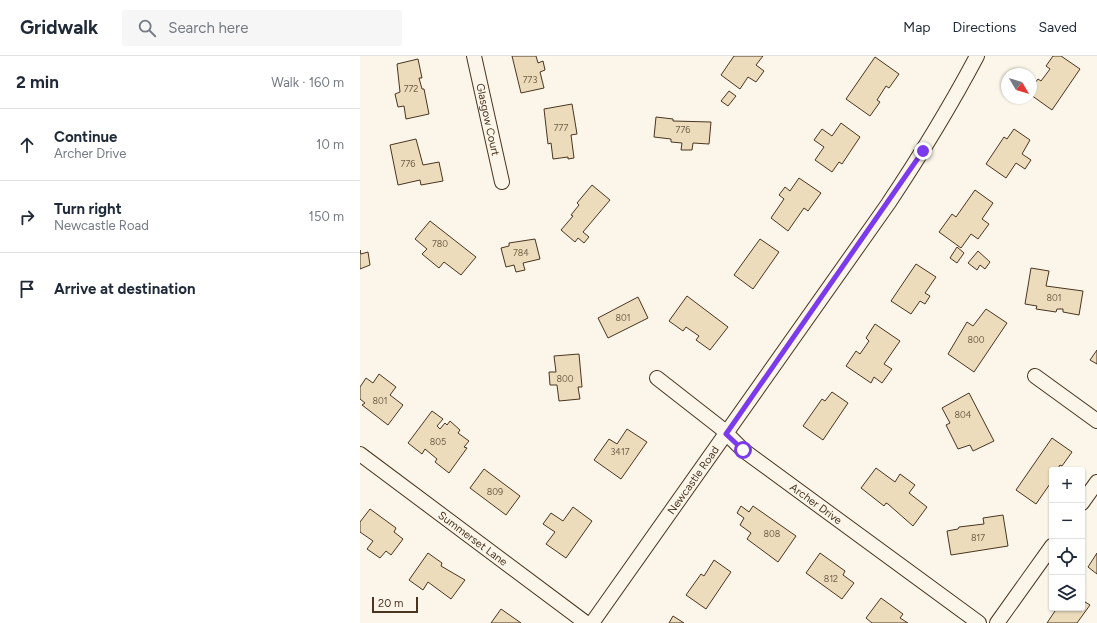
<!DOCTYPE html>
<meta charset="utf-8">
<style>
body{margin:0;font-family:Figtree,sans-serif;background:#f6f6f7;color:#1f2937}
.controls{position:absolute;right:12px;bottom:12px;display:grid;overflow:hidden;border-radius:4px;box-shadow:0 1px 3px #0004}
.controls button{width:36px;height:36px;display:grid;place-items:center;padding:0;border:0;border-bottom:1px solid #e0e1e3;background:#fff;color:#1f2937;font:20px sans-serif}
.compass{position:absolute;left:641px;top:12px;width:36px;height:36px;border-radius:50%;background:#fff;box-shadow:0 1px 3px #0004;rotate:128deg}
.scale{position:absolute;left:12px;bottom:10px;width:46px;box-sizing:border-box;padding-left:4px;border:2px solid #4a3520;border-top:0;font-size:11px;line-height:14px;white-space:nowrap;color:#4a3520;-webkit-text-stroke:3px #fbf6e9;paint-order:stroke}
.stop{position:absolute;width:12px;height:12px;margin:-9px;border:3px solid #7c3aed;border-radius:50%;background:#fff}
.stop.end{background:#7c3aed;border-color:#fff;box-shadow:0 1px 4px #0008}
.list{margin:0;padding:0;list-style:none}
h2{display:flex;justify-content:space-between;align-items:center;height:52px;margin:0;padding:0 16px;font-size:17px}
h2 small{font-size:13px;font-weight:400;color:#747a83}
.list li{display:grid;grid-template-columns:26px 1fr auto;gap:12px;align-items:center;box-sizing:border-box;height:72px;padding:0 16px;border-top:1px solid #e0e1e3}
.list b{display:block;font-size:15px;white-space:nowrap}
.list p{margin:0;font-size:13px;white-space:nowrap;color:#747a83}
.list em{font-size:13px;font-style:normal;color:#747a83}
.icon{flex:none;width:22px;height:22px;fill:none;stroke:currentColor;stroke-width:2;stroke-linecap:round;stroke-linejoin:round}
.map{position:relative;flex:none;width:737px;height:567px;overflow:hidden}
header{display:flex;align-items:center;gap:24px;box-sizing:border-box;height:56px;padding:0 20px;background:#fff;border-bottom:1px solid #e0e1e3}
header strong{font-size:19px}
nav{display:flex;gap:22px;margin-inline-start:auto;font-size:14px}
.search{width:280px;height:36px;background:#f6f6f7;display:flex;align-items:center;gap:10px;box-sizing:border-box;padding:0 14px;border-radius:4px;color:#747a83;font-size:15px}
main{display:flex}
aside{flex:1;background:#fff}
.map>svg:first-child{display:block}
.building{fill:#ecdcbc;stroke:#4a3520}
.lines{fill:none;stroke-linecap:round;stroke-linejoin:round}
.street-casing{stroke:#4a3520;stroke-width:16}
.street{stroke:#fbf6e9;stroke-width:14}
.route{stroke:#7c3aed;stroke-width:5}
.labels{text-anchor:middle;stroke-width:3;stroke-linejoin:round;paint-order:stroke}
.number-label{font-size:9px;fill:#725f47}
.street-label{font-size:11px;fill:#4a3520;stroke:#fbf6e9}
</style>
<header>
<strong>Gridwalk</strong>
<div class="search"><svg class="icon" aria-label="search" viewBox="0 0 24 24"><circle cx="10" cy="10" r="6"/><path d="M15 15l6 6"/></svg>Search here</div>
<nav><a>Map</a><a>Directions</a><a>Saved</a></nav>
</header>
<main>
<aside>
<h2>2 min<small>Walk · 160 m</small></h2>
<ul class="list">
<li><svg class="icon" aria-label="ahead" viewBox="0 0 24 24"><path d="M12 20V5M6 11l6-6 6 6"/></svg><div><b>Continue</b><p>Archer Drive</p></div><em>10 m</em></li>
<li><svg class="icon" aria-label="right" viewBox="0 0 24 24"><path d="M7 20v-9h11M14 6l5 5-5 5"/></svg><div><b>Turn right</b><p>Newcastle Road</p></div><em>150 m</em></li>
<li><svg class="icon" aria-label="arrive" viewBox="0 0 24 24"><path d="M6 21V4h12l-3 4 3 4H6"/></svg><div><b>Arrive at destination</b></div></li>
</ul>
</aside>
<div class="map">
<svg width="737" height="567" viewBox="0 0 737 567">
<rect width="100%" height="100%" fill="#fbf6e9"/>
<g class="building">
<polygon points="152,0 176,0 178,7 183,5 185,14 180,16 184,32 161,37"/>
<polygon points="374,0 403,0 396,9 404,15 396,26 388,21 380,33 361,19"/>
<polygon points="693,0 701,0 720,13 692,54 671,39 671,32 678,23 681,25 690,13 686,10"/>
<polygon points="515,1 539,18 529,32 526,30 517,44 520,46 510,60 486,43"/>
<polygon points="58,3 62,22 59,22 62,33 64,33 69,58 46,63 44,50 38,51 35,38 40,36 37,8"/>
<polygon points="369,35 376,40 368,50 361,45"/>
<polygon points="212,48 217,78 211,79 214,102 208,103 208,101 193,103 191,87 188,88 184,53"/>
<polygon points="296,61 313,63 313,65 351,66 349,88 333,87 332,94 321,94 322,87 311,86 311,83 294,81"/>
<polygon points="481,67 500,81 482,108 479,106 472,116 455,104 464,91 454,84 462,73 472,80"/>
<polygon points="654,73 670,84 662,98 671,104 665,113 656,107 646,122 626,108 644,81 647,83"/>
<polygon points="56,83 63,109 79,106 83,125 61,129 60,124 38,129 30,89"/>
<polygon points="439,122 461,137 448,155 444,152 428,175 411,162 424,143 419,139 425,131 430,135"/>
<polygon points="232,129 250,144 223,176 229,181 224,187 218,182 215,186 201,174 213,160 211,159 219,149 217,147"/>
<polygon points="615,134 633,147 622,163 629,168 618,183 611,178 601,192 579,176 592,158 596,161"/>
<polygon points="70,165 116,201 101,219 84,206 79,212 62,198 67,193 55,183"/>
<polygon points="175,183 180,203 163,207 165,214 156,216 154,209 146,211 141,192 149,190 149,187"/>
<polygon points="400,183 419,196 393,233 374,219"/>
<polygon points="597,191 604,197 597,207 590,202"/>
<polygon points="0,194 1,198 8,196 10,209 0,213"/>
<polygon points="618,195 630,206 625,213 620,209 617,214 608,207"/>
<polygon points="556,208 576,221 565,237 570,240 565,248 560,245 551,258 531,245"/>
<polygon points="671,212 689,215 686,230 723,235 719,259 703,256 703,253 697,253 696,256 676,253 677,250 665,248"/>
<polygon points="327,240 368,271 350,294 336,284 339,280 326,271 323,275 309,265"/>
<polygon points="278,241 288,262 248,282 238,262"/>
<polygon points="626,253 647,267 614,316 588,298 607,266 613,270"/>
<polygon points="515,268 540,285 524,308 532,313 522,327 514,321 511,327 486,310 496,295 500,298 509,285 506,282"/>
<polygon points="737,294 737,308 730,304"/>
<polygon points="219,298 222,331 218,331 220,343 199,345 197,329 190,329 189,316 196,316 194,300"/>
<polygon points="19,318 36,331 30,339 43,349 28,369 2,349 5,347 0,343 0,331 6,322 13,327"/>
<polygon points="472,336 488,347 463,384 443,370 462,343 465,345"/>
<polygon points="609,337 634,385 613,395 610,389 598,393 586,369 590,367 582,352"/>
<polygon points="72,355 83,363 77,370 80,373 85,367 87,369 90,365 100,374 98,377 109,385 104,391 107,392 89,417 75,406 77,403 65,393 62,398 48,387"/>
<polygon points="267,373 287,386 261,423 234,404 249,383 257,388"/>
<polygon points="692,382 712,396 702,410 700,409 697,414 692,414 690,423 692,425 676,448 656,434"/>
<polygon points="516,412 535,426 540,418 555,429 549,437 567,451 553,470 528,448 526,447 524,450 501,432"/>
<polygon points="124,413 160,440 146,459 110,432"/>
<polygon points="381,450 389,456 393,450 436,480 418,506 387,483 391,477 380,469 384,462 377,457"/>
<polygon points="213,451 232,465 206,502 186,488 195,476 183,468 191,457 203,465"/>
<polygon points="10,453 36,472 34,476 43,483 31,499 26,495 20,502 7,493 13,485 0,476 0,466"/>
<polygon points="643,459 648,490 591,499 587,475 598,473 599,471 624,468 623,462"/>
<polygon points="68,497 82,507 81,510 105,524 91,543 68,526 63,534 49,524"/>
<polygon points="460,497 485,515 483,519 494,527 482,543 446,517"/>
<polygon points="737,497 737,518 728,511"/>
<polygon points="354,504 371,516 346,553 326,539 341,518 344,520"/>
<polygon points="521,542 543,558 540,562 548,567 512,567 506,562"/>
<polygon points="722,544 730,549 717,567 687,567 697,552 722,552"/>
<polygon points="141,553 161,567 131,567"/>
<polygon points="313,560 324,567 309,567"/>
</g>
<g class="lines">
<g class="street-casing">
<g id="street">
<path id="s1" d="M 114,0 L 142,126"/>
<polyline points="675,320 737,365"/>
<path id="s2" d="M 297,322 L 361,372 L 383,394 L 619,567"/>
<path id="s3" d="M 0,398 L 226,567"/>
<polyline points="722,447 737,426"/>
<path id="s4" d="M 232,567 L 528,148 C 560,100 590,51 617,0"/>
<polyline points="637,567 692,490"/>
</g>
</g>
<use href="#street" class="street"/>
</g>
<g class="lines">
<polyline class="route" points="383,394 366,378 563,95"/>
</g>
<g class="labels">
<g class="number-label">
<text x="170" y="27">773</text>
<text x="51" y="36">772</text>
<text x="201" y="75">777</text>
<text x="323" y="77">776</text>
<text x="48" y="111">776</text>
<text x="80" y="191">780</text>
<text x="161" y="200">784</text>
<text x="694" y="245">801</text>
<text x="263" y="265">801</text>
<text x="616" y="287">800</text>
<text x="205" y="326">800</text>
<text x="20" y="348">801</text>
<text x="603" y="362">804</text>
<text x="78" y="389">805</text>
<text x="260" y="399">3417</text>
<text x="135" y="439">809</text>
<text x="412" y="481">808</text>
<text x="618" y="485">817</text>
<text x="471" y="526">812</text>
</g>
<g class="street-label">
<text dy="4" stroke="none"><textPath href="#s1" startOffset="65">Glasgow Court</textPath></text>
<text dy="4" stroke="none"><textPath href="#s4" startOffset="175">Newcastle Road</textPath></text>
<text dy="4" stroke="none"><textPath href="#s2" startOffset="203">Archer Drive</textPath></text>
<text dy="4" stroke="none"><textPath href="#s3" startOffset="141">Summerset Lane</textPath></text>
</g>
</g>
</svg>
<div class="controls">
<button>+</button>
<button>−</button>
<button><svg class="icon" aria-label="locate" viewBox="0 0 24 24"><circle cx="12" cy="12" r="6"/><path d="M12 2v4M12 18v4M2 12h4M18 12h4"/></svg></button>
<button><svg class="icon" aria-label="layers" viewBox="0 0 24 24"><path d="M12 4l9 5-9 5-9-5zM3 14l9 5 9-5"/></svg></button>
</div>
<svg class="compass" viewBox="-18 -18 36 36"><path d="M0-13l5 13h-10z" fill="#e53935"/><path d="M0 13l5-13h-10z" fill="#747a83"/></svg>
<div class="scale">20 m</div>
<div class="stop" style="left:383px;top:394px"></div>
<div class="stop end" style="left:563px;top:95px"></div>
</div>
</main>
